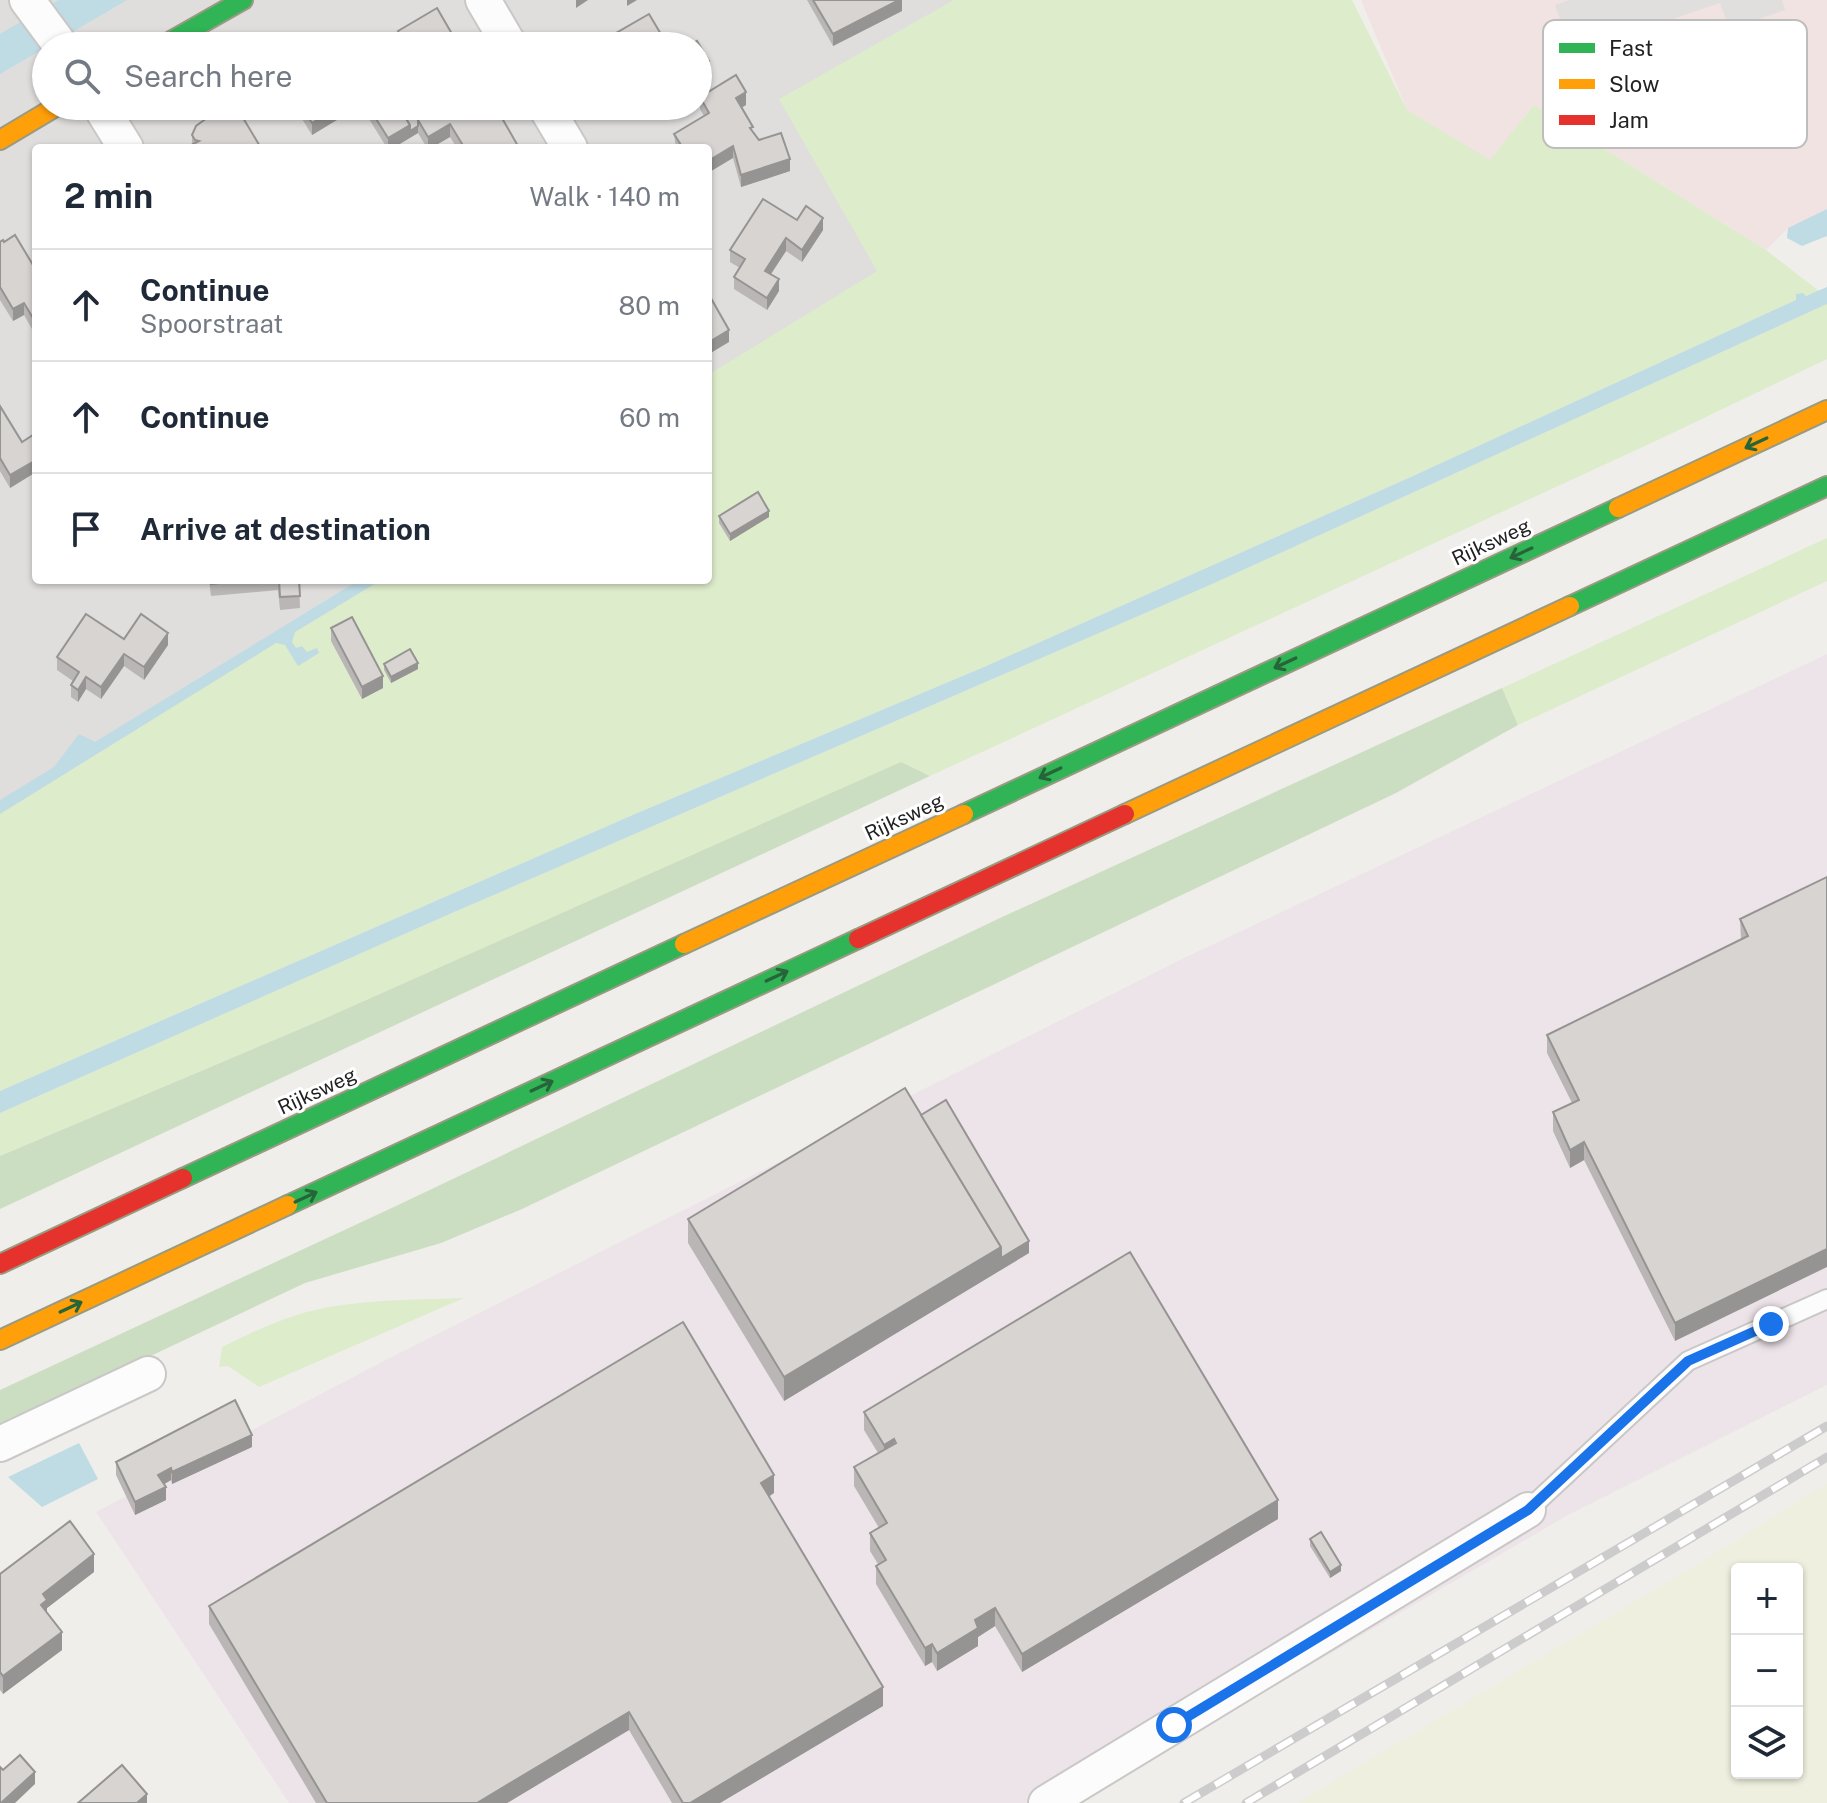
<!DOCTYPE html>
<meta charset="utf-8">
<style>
body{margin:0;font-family:"Public Sans",sans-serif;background:#f2f2f3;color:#1f2937}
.controls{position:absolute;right:24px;bottom:24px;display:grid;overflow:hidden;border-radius:8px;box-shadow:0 2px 6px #0004}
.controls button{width:72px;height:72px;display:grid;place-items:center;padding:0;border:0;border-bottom:2px solid #e0e1e3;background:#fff;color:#1f2937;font:40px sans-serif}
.stop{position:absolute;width:24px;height:24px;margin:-18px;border:6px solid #1a73e8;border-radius:50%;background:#fff}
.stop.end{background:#1a73e8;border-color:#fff;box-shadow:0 2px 8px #0008}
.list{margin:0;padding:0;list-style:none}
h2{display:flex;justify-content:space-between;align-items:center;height:104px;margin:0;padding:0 32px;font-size:34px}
h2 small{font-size:26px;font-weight:400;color:#747a83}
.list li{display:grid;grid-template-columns:52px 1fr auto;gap:24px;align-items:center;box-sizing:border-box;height:112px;padding:0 32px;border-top:2px solid #e0e1e3}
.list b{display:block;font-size:30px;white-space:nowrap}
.list p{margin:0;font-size:26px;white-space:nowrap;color:#747a83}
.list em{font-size:26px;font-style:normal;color:#747a83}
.icon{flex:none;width:44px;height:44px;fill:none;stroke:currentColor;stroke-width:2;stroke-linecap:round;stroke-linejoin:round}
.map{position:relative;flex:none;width:1827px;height:1803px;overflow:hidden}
.search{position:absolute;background:#fff;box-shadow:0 2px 6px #0004;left:32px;top:32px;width:680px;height:88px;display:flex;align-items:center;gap:20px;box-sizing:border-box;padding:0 28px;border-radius:44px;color:#747a83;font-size:30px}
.panel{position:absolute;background:#fff;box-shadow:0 2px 6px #0004;left:32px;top:144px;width:680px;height:440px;border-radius:8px}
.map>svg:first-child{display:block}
.residential{fill:#dfdedc;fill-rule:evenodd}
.commercial{fill:#f1e3e1}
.industrial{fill:#ede4e9}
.farmland{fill:#efefdf;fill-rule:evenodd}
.grass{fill:#ddeccb}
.forest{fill:#cbdec1}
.parking{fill:#e0dfde}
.water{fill:#bfdbe3}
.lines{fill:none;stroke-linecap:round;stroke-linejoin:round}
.lane-casing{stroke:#c9c8c7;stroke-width:22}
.street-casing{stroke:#c9c8c7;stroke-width:38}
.fast-casing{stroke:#999a82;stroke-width:22}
.slow-casing{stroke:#999a82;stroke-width:22}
.jam-casing{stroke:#999a82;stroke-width:22}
.lane{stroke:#fdfcfc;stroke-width:18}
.street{stroke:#fdfcfc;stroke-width:34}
.fast{stroke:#30b455;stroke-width:18}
.slow{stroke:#ff9f0a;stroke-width:18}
.jam{stroke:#e5322d;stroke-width:18}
.rail-casing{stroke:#ccc;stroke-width:9}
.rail{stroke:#fff;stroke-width:6;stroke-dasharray:18;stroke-linecap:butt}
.wall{fill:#b9b6b5}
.shaded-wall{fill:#969493}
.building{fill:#d7d4d2;stroke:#969493;stroke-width:2}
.oneway{stroke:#286439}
.route{stroke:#1a73e8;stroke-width:10}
.labels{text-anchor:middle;stroke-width:6;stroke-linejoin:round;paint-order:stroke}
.street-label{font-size:20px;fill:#222;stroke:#fff}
.key{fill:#fff;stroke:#bdbdbd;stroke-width:2}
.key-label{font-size:22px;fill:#222}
</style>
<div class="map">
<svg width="1827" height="1803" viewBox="0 0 1827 1803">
<rect width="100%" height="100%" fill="#f0eeeb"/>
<path class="residential" d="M 0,0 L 983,0 L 893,274 L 708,429 L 708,148 L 36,148 L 36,580 L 526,580 L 0,1018 ZM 46,46 L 698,46 L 698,106 L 46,106 Z"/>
<polygon class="commercial" points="1361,0 1827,0 1827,209 1788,228 1766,250 1534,105 1490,161 1407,110"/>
<polygon class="industrial" points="1827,654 1827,1385 1568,1515 1074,1803 289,1803 96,1512 376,1365 1182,959"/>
<path class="farmland" d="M 1827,1483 L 1827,1803 L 1297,1803 L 1711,1556 ZM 1737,1569 L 1797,1569 L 1797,1773 L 1737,1773 Z"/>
<g class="grass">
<polygon points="954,0 1352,0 1407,110 1490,160 1534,105 1766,250 1819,291 1806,296 1796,295 1796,300 1413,476 984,667 635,814 0,1091 0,808 373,580 708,580 708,375 877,271 779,99"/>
<polygon points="1827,304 1827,359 1660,439 930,776 901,763 319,1021 0,1156 0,1113 452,913 1210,585"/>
<polygon points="1827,538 1827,581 1518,725 1502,688"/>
<path d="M 464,1298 L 259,1387 L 228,1366 L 219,1367 L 222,1347 C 249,1334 275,1321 303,1313 C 354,1299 411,1300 464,1298 Z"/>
</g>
<g class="forest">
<polygon points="1502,688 1518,725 1396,793 522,1209 441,1243 305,1283 0,1427 0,1390 396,1206 1000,918"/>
<polygon points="901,762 930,776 0,1209 0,1156 319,1021"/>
</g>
<polygon class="parking" points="1569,0 1782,0 1785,10 1729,29 1720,3 1658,24 1666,50 1581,79 1555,5"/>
<g class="water">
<polygon points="59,0 127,0 0,74 0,34"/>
<polygon points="1827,209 1827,236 1802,246 1787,238 1788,228"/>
<polygon points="1827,287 1827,304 1210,585 452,913 0,1113 0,1091 635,814 984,667 1413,476 1796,300 1796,294 1803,293 1806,296"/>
<polygon points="359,580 381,580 295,632 292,642 296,648 302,646 307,652 317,648 319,653 298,666 285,645 276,643 0,814 0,800 54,767 79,734 95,742"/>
<polygon points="79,1443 98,1479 42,1507 8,1477"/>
</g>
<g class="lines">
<g class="lane-casing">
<polyline id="lane" points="1528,1510 1688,1361 1827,1299"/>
</g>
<g class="street-casing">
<g id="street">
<polyline points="27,0 61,46"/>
<polyline points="483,0 510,46"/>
<polyline points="100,106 126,148"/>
<polyline points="545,106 570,148"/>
<polyline points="0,1444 148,1374"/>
<polyline points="1046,1803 1528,1510"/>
</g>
</g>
<g class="fast-casing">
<g id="fast">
<polyline points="162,46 243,0"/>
<polyline points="1570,606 1827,486"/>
<polyline points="964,814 1618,508"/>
<polyline points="183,1178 684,944"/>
<polyline points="288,1205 858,939"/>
</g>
</g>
<g class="slow-casing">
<g id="slow">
<polyline points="0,140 57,106"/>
<polyline points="1618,508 1827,410"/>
<polyline points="1125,814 1570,606"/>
<polyline points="684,944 964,814"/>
<polyline points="0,1340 288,1205"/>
</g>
</g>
<g class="jam-casing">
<g id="jam">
<polyline points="858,939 1125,814"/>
<polyline points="0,1264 183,1178"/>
</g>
</g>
<use href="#lane" class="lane"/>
<use href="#street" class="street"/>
<use href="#fast" class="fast"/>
<use href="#slow" class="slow"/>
<use href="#jam" class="jam"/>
<g class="rail-casing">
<g id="rail">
<polyline points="1184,1803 1827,1426"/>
<polyline points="1246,1803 1827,1457"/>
</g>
</g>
<use href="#rail" class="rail"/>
</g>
<g class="wall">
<polygon points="807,0 902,0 902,11 833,46"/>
<polygon points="398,31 459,46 400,46 398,43"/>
<polygon points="1660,64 1733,67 1670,94 1660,70"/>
<polygon points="700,97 746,105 742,107 753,132 759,140 790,171 741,187 733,158 708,148 676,148 674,134 704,116 700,109"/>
<polygon points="294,106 360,106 312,135"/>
<polygon points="361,106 399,106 402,112 436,110 476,115 518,148 457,148 450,137 431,148 427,148 418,133 393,148 387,148"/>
<polygon points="220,115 261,148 192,148 192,135"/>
<polygon points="797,220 823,230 802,262 786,251 771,274 779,291 767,310 734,289 734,277 740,268 730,262 730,250"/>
<polygon points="0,242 36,270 36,336 24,315 13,321 0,300"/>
<polygon points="0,406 22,442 36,433 36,472 10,488 0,471"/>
<polygon points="719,516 769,517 730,541 719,523"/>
<polygon points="209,580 299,580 300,608 280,610 278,590 211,596"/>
<polygon points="331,628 383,688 362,699 331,641"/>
<polygon points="124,639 168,645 144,680 124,666 101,699 86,689 78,702 71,697 71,685 73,681 57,670 57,657"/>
<polygon points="384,664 418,669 391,683 384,670"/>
<polygon points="1827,877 1675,1341 1584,1160 1570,1168 1553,1131 1553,1112 1572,1103 1547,1053 1547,1035 1741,939 1740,919"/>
<polygon points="921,1115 1029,1253 784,1401 688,1243 688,1219"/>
<polygon points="864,1412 1278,1519 1022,1672 995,1626 978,1637 978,1646 937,1671 932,1662 925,1666 876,1584 876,1566 878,1564 870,1551 870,1533 879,1528 854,1486 854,1467 878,1453 864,1430"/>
<polygon points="252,1447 172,1484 171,1480 164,1484 166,1500 135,1515 116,1475 116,1462"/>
<polygon points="774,1493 769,1497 883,1706 720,1803 672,1803 629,1730 507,1803 316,1803 209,1624 209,1606"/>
<polygon points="1310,1539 1341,1571 1330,1578 1310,1546"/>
<polygon points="94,1572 47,1608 47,1613 62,1650 3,1694 0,1690 0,1574"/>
</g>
<g class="shaded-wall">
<polygon points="576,0 588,0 576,8"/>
<polygon points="627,0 637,0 627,6"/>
<polygon points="899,0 902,0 902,11 833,46 833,34"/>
<polygon points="709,61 709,74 698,80 698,68"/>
<polygon points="1733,61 1733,67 1670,94 1670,88"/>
<polygon points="746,92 746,105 736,111 736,98"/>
<polygon points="340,106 360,106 312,135 312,123"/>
<polygon points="450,124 450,137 431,148 428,148 428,137"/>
<polygon points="410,125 418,126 418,133 393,148 388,148 388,138"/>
<polygon points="733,146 733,158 708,173 708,161"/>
<polygon points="790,159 790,171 741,187 741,175"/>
<polygon points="823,218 823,230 802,262 802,250"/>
<polygon points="786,238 786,251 765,283 765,271"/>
<polygon points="779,279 779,291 767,310 767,298"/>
<polygon points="24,303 24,315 13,321 13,309"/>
<polygon points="729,330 729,342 709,354 709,342"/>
<polygon points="36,460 36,472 10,488 10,475"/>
<polygon points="769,511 769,517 730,541 730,534"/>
<polygon points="168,633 168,645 144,680 144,667"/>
<polygon points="124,654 124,666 101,699 101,687"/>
<polygon points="418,663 418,669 391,683 391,677"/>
<polygon points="383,676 383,688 362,699 362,687"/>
<polygon points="86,677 86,689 78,702 78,690"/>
<polygon points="1584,1142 1584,1160 1570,1168 1570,1150"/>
<polygon points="1029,1241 1029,1253 784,1401 784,1377 1001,1247"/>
<polygon points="1827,1249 1827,1267 1675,1341 1675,1323"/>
<polygon points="252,1435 252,1447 172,1484 172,1472"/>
<polygon points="894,1439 894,1457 884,1463 884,1445"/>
<polygon points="171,1468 171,1480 158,1488 158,1475"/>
<polygon points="774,1475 774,1493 761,1501 761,1483"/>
<polygon points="166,1487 166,1500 135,1515 135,1502"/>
<polygon points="1278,1500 1278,1519 1022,1672 1022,1654"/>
<polygon points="94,1554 94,1572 47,1608 47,1619 41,1605 43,1594"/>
<polygon points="1341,1565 1341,1571 1330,1578 1330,1572"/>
<polygon points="995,1608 995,1626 978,1637 978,1646 937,1671 937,1653 975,1620"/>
<polygon points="62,1632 62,1650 3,1694 3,1676"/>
<polygon points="932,1644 932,1662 925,1666 925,1648"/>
<polygon points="883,1687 883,1706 720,1803 690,1803"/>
<polygon points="629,1712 629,1730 507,1803 477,1803"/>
<polygon points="35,1772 35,1784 15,1803 2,1803"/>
<polygon points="147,1794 147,1803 137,1803"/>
</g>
<g class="building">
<polygon points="813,0 899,0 833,34"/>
<polygon points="437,8 459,46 407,46 398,31"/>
<polygon points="649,14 668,46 607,46 604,40"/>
<polygon points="697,41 709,61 698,68 698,46 689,46"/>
<polygon points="736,75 746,92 736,98 753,127 750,128 759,140 781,133 790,159 741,175 733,146 708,161 708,148 683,148 674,134 709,113 700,97"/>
<polygon points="236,106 261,148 196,148 193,144 199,141 195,140 192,135 196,126 218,110 220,115"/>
<polygon points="301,106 340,106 312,123"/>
<polygon points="368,106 399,106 410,125 388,138"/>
<polygon points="412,106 434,106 436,110 418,120 418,126 410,131 410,125 402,112"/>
<polygon points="442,106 470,106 476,115 492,106 495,106 518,146 514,148 463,148 464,147 450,124 428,137 418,120"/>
<polygon points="763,199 797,220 806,206 823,218 802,250 786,238 765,271 779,279 767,298 734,277 745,259 730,250"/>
<polygon points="15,235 36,270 36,323 24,303 13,309 0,287 0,242 3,240 4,242"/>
<polygon points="708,293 729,330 709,342 708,340"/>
<polygon points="0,406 22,442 36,433 36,460 10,475 0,458"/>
<polygon points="758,492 769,511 730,534 719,516"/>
<polygon points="210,580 252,580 211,584"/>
<polygon points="279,580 299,580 300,596 280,597"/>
<polygon points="86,614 124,639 141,614 168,633 144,667 124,654 101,687 86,677 78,690 71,685 79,672 57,657"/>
<polygon points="352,617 383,676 362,687 331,628"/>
<polygon points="410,649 418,663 391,677 384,664"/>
<polygon points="1827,877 1827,1249 1675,1323 1584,1142 1570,1150 1553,1112 1579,1100 1547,1035 1748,936 1740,919"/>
<polygon points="905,1088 1001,1247 784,1377 688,1219"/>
<polygon points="946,1100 1029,1241 1001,1258 1001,1247 921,1115"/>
<polygon points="1130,1252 1278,1500 1022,1654 995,1608 975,1620 978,1628 937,1653 932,1644 925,1648 876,1566 886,1560 870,1533 887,1523 854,1467 896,1443 894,1439 884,1445 864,1412"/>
<polygon points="683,1322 774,1475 761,1483 883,1687 690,1803 683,1803 629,1712 477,1803 327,1803 209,1606"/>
<polygon points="235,1400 252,1435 172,1472 171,1468 158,1475 166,1487 135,1502 116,1462"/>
<polygon points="70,1521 94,1554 43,1594 47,1600 41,1605 62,1632 3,1676 0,1672 0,1574"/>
<polygon points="1321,1532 1341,1565 1330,1572 1310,1539"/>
<polygon points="20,1755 35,1772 1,1803 0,1802 0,1767 3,1770"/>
<polygon points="122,1765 147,1794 137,1803 78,1803"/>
</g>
<defs><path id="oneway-shaft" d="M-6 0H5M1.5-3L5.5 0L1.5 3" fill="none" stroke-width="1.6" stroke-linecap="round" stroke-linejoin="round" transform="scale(2)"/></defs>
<g class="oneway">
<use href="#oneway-shaft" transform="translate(1756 443) rotate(155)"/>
<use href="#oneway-shaft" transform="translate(1521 553) rotate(155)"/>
<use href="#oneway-shaft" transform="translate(1285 663) rotate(155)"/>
<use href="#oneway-shaft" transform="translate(1050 773) rotate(155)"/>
<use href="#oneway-shaft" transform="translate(777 976) rotate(-25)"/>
<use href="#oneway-shaft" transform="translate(542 1086) rotate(-25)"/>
<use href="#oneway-shaft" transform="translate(306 1197) rotate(-25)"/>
<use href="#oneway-shaft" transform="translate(71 1307) rotate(-25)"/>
</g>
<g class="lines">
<polyline class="route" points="1174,1725 1528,1510 1688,1361 1771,1324"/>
</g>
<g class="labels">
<g class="street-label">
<text transform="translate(1491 542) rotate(-25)" y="7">Rijksweg</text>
<text transform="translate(904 817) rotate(-25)" y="7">Rijksweg</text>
<text transform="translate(317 1091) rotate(-25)" y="7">Rijksweg</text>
</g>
</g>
<rect x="1543" y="20" width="264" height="128" rx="12" class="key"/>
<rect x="1559" y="43" width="36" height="10" fill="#30b455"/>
<rect x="1559" y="79" width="36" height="10" fill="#ff9f0a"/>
<rect x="1559" y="115" width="36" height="10" fill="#e5322d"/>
<g class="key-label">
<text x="1609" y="56">Fast</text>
<text x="1609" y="92">Slow</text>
<text x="1609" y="128">Jam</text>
</g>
</svg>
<div class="controls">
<button>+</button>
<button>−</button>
<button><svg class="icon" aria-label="layers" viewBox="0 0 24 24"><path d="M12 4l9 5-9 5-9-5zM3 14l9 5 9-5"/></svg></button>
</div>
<div class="stop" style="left:1174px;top:1725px"></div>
<div class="stop end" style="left:1771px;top:1324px"></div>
<div class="search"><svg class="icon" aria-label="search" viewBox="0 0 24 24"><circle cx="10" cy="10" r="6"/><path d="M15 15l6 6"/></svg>Search here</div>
<section class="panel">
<h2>2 min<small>Walk · 140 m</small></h2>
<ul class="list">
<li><svg class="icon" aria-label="ahead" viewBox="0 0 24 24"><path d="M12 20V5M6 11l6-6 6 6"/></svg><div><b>Continue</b><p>Spoorstraat</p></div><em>80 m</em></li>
<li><svg class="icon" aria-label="ahead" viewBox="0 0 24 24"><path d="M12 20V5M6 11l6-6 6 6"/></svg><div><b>Continue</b></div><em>60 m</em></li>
<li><svg class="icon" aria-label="arrive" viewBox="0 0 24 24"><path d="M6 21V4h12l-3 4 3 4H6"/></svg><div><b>Arrive at destination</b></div></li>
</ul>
</section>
</div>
